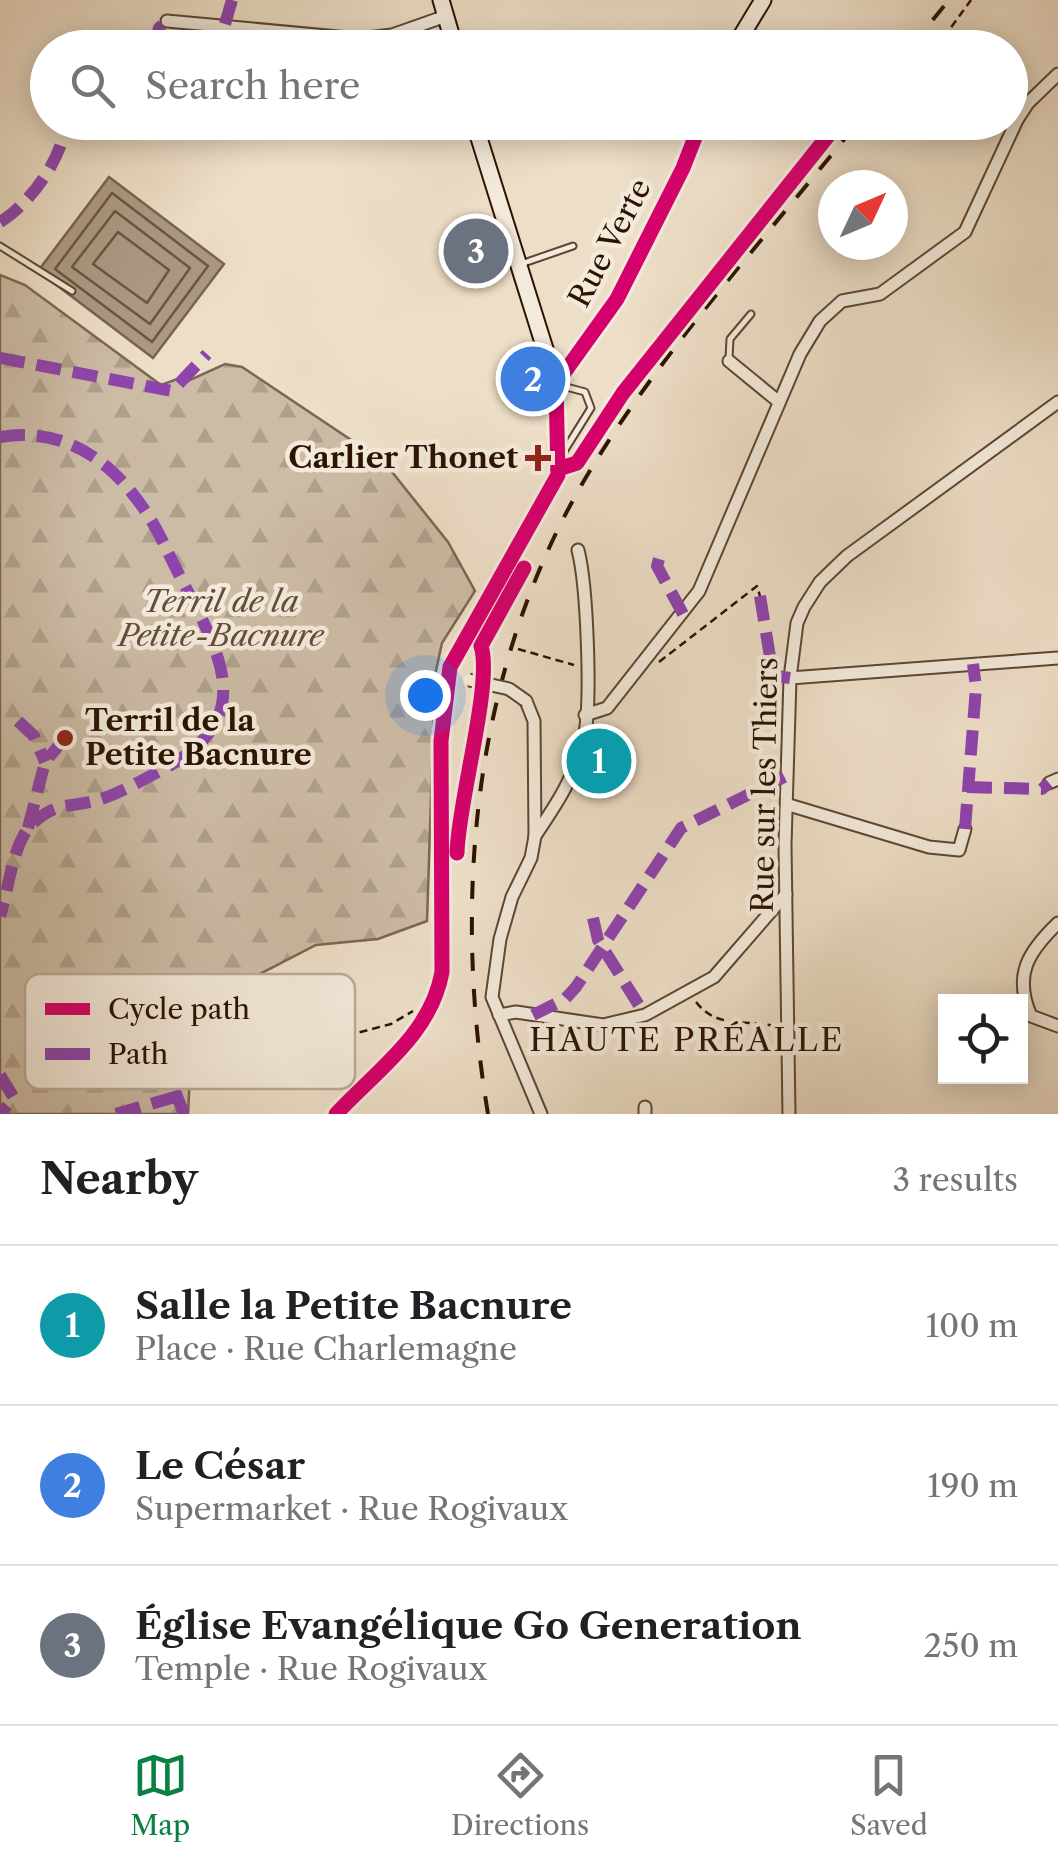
<!DOCTYPE html>
<meta charset="utf-8">
<style>
body{margin:0;font-family:"Libre Caslon Text",serif;background:#f6f6f6;color:#202124}
.controls{position:absolute;right:30px;bottom:30px;display:grid;overflow:hidden;border-radius:0px;box-shadow:0 5px 25px #0003}
.controls button{width:90px;height:90px;display:grid;place-items:center;padding:0;border:0;border-bottom:2px solid #e0e0e0;background:#fff;color:#202124;font:50px sans-serif}
.compass{position:absolute;left:818px;top:170px;width:90px;height:90px;border-radius:50%;background:#fff;box-shadow:0 5px 25px #0003;rotate:46deg}
.you{position:absolute;left:425px;top:695px;width:35px;height:35px;margin:-25px;border:8px solid #fff;border-radius:50%;background:#1a73e8;box-shadow:0 0 0 15px #1a73e833}
.badge{display:grid;place-items:center;width:65px;height:65px;border-radius:50%;background:#0b8043;color:#fff;font-size:32px;font-weight:700}
.pin{position:absolute;translate:-50% -50%;border:5px solid #fff;box-shadow:0 2px 10px #0006}
.list{margin:0;padding:0;list-style:none}
h2{display:flex;justify-content:space-between;align-items:center;height:130px;margin:0;padding:0 40px;font-size:42px}
h2 small{font-size:32px;font-weight:400;color:#757577}
.list li{display:grid;grid-template-columns:65px 1fr auto;gap:30px;align-items:center;box-sizing:border-box;height:160px;padding:0 40px;border-top:2px solid #e0e0e0}
.list b{display:block;font-size:38px;white-space:nowrap}
.list p{margin:0;font-size:32px;white-space:nowrap;color:#757577}
.list em{font-size:32px;font-style:normal;color:#757577}
.icon{flex:none;width:55px;height:55px;fill:none;stroke:currentColor;stroke-width:2;stroke-linecap:round;stroke-linejoin:round}
.map{position:relative;flex:none;width:1058px;height:1114px;overflow:hidden}
.search{position:absolute;background:#fff;box-shadow:0 5px 25px #0003;left:30px;right:30px;top:30px;height:110px;display:flex;align-items:center;gap:25px;box-sizing:border-box;padding:0 35px;border-radius:55px;color:#757577;font-size:38px}
.sheet{height:610px;background:#fff}
nav{display:flex;justify-content:space-around;align-items:center;box-sizing:border-box;height:140px;border-top:2px solid #e0e0e0;background:#fff;font-size:28px;color:#757577}
nav a{display:grid;justify-items:center;gap:5px}
nav .on{color:#0b8043}
.map>svg:first-child{display:block}
.forest{fill:url(#forest-firs);stroke:#7c6752;stroke-width:2.5}
.water{fill:#ab9983;stroke:#78634f;stroke-width:2.5}
.lines{fill:none;stroke-linecap:round;stroke-linejoin:round}
.shore{stroke:#6b5642;stroke-width:2.5}
.lane-casing{stroke:#5c4632;stroke-width:9}
.street-casing{stroke:#5c4632;stroke-width:15}
.secondary-casing{stroke:#2b1300;stroke-width:19}
.path{stroke:#2b1300;stroke-width:2.5;stroke-dasharray:8 5;stroke-linecap:butt}
.lane{stroke:#f3eadb;stroke-width:5}
.street{stroke:#f3eadb;stroke-width:11}
.secondary{stroke:#f3eadb;stroke-width:15}
.rail{stroke:#2b1300;stroke-width:4;stroke-dasharray:18 18;stroke-linecap:butt}
.street-bridge-casing{stroke:#5c4632;stroke-width:15;stroke-linecap:butt}
.street-bridge{stroke:#f3eadb;stroke-width:11}
.quiet{stroke:#8e44ad;stroke-width:12;stroke-dasharray:25 12;stroke-linecap:butt}
.cycleway-casing{stroke:#f3eadb;stroke-width:21}
.cycleway{stroke:#d6006c;stroke-width:15}
.poi-dot{fill:#8f2418;stroke:#f3eadb;stroke-width:4}
.labels{text-anchor:middle;stroke-width:9;stroke-linejoin:round;paint-order:stroke}
.street-label{font-size:30px;fill:#2b1300;stroke:#f3eadb}
.poi-label{font-size:30px;font-weight:bold;fill:#2b1300;stroke:#f3eadb;text-anchor:end}
.park-label{font-size:30px;font-style:italic;fill:#634e3a;stroke:#f3eadb}
.neighbourhood-label{font-size:32px;letter-spacing:2.5px;fill:#2b1300;stroke:#f3eadb}
.key{fill:#f3eadb;stroke:#b7aa99;stroke-width:2.5}
.key-label{font-size:28px;fill:#2b1300}
</style>
<div class="map">
<svg width="1058" height="1114" viewBox="0 0 1058 1114">
<defs>
<pattern id="forest-firs" width="22" height="20" patternUnits="userSpaceOnUse" patternTransform="scale(2.5)"><rect width="22" height="20" fill="#ccbba5"/><path d="M5 1l3.5 6h-7zM16 11l3.5 6h-7z" fill="#afa08c"/></pattern>
</defs>
<rect width="100%" height="100%" fill="#eddec7"/>
<filter id="stains"><feTurbulence type="fractalNoise" baseFrequency=".002" numOctaves="4"/><feColorMatrix values="0 0 0 0 .2 0 0 0 0 .09 0 0 0 0 .02 0 0 0 .5 -.17"/></filter>
<radialGradient id="worn" r=".72"><stop offset=".6" stop-color="#630" stop-opacity="0"/><stop offset="1" stop-color="#630" stop-opacity=".3"/></radialGradient>
<polygon class="forest" points="0,275 25,285 161,385 180,378 188,381 225,364 242,367 384,462 448,542 475,591 442,643 435,675 427,921 378,939 316,945 221,994 192,1034 188,1114 0,1114"/>
<polygon class="water" points="109,177 224,264 153,358 38,271"/>
<g class="lines">
<g class="shore">
<polygon points="112,193 208,266 152,342 55,269"/>
<polygon points="115,211 190,268 150,324 72,267"/>
<polygon points="118,232 169,270 147,303 93,264"/>
</g>
<g class="lane-casing">
<g id="lane">
<polyline points="0,246 72,291"/>
<polyline points="521,264 573,246"/>
<polyline points="729,359 730,339 751,314"/>
<polyline points="559,385 585,392 591,408 563,453"/>
</g>
</g>
<g class="street-casing">
<g id="street">
<polyline points="167,21 359,39 392,35 446,16"/>
<polyline points="729,361 779,402"/>
<polyline points="790,678 1058,658"/>
<polyline points="526,701 534,721 535,836 531,858 512,897 500,939 492,997 541,1114"/>
<polyline points="585,715 607,708 699,591 800,354 820,321 842,301 880,294 965,232 1017,120 1028,103 1058,74"/>
<polyline points="1049,783 1058,779"/>
<polyline points="789,805 929,847 959,850 965,829"/>
<path d="M 535,836 C 556,805 576,775 584,738 C 592,703 587,585 578,550"/>
<path d="M 1058,923 C 1028,952 1013,975 1031,1016 L 1058,1026"/>
<polyline points="499,1015 516,1012 603,1025 645,1015 714,977 786,894"/>
<polyline points="645,1114 645,1107"/>
<polyline points="789,1114 785,845 790,678 797,623 804,607 820,582 847,556 1058,402"/>
</g>
</g>
<g class="secondary-casing">
<g id="secondary">
<polyline points="441,0 455,48"/>
<polyline points="734,48 763,0"/>
<polyline points="474,122 556,384"/>
<path d="M 336,1114 C 377,1070 431,1034 442,972 L 441,741 L 450,667 L 558,475 L 556,384 L 617,299 L 683,168 L 701,122"/>
</g>
</g>
<g class="path">
<polyline points="936,48 971,0"/>
<polyline points="1010,90 1019,96"/>
<polyline points="518,649 574,665"/>
<polyline points="659,662 757,586 760,596"/>
<polyline points="486,663 498,613"/>
<path d="M 696,1002 C 717,1029 744,1019 774,1026"/>
<polyline points="315,1058 349,1035 391,1024 413,1011"/>
</g>
<use href="#lane" class="lane"/>
<use href="#street" class="street"/>
<use href="#secondary" class="secondary"/>
<g class="rail">
<polyline points="910,48 949,0"/>
<path d="M 488,1114 C 451,892 474,658 594,464 C 669,342 769,234 858,122"/>
</g>
<g class="street-bridge-casing">
<polyline id="street-bridge" points="469,680 509,689 526,701"/>
</g>
<use href="#street-bridge" class="street-bridge"/>
<g class="quiet">
<polyline points="225,24 232,0"/>
<polyline points="154,48 159,28 167,21"/>
<path d="M 0,222 C 30,204 63,158 66,122"/>
<polyline points="0,358 172,391 207,354"/>
<path d="M 0,437 C 50,428 95,449 127,487 C 157,522 163,545 184,584 C 224,661 258,722 156,773 C 137,783 114,796 94,801 C 65,808 56,802 32,824 C 12,844 9,890 0,916"/>
<polyline points="659,559 657,566 683,614"/>
<polyline points="760,596 772,669 776,676 790,678"/>
<polyline points="18,721 34,736 45,762"/>
<polyline points="967,787 1042,789 1049,783"/>
<polyline points="28,828 45,762 65,738"/>
<polyline points="965,829 976,687 973,664"/>
<polyline points="593,918 598,940 645,1015"/>
<polyline points="533,1015 565,999 576,987 681,828 790,774"/>
<polyline points="0,1075 14,1098 0,1114"/>
<polyline points="116,1114 178,1096"/>
<path d="M 184,1114 L 167,1071 C 182,1038 191,992 228,981"/>
</g>
<g class="cycleway-casing">
<g id="cycleway">
<polyline points="558,469 577,463 623,393 839,122"/>
<path d="M 457,853 C 458,802 493,683 481,646 L 524,568"/>
<path d="M 336,1114 C 377,1070 431,1034 442,972 L 441,741 L 450,667 L 558,475 L 556,384 L 617,299 L 683,168 L 701,122"/>
</g>
</g>
<use href="#cycleway" class="cycleway"/>
</g>
<g class="poi-dot">
<path d="M533 443h10v10h10v10h-10v10h-10v-10h-10v-10h10z"/>
<circle cx="65" cy="738" r="10"/>
</g>
<g class="labels">
<g class="street-label">
<text transform="translate(610 243) rotate(-62)" y="10">Rue Verte</text>
<text transform="translate(765 785) rotate(-89)" y="10">Rue sur les Thiers</text>
</g>
<g class="poi-label">
<text x="518" y="468">Carlier Thonet</text>
<text x="85" y="731" text-anchor="start">Terril de la<tspan x="85" dy="34">Petite Bacnure</tspan></text>
</g>
<g class="park-label">
<text x="221" y="612">Terril de la<tspan x="221" dy="34">Petite-Bacnure</tspan></text>
</g>
<g class="neighbourhood-label">
<text x="687" y="1051">HAUTE PRÉALLE</text>
</g>
</g>
<rect x="25" y="974" width="330" height="115" rx="15" class="key"/>
<rect x="45" y="1003" width="45" height="12" fill="#d6006c"/>
<rect x="45" y="1048" width="45" height="12" fill="#8e44ad"/>
<g class="key-label">
<text x="108" y="1019">Cycle path</text>
<text x="108" y="1064">Path</text>
</g>
<rect width="100%" height="100%" filter="url(#stains)"/>
<rect width="100%" height="100%" fill="url(#worn)"/>
</svg>
<div class="controls">
<button><svg class="icon" aria-label="locate" viewBox="0 0 24 24"><circle cx="12" cy="12" r="6"/><path d="M12 2v4M12 18v4M2 12h4M18 12h4"/></svg></button>
</div>
<svg class="compass" viewBox="-18 -18 36 36"><path d="M0-13l5 13h-10z" fill="#e53935"/><path d="M0 13l5-13h-10z" fill="#757577"/></svg>
<div class="you"></div>
<div class="pin badge" style="left:599px;top:761px;background:#0f9aa8">1</div>
<div class="pin badge" style="left:533px;top:379px;background:#3f7fe0">2</div>
<div class="pin badge" style="left:476px;top:251px;background:#6b7280">3</div>
<div class="search"><svg class="icon" aria-label="search" viewBox="0 0 24 24"><circle cx="10" cy="10" r="6"/><path d="M15 15l6 6"/></svg>Search here</div>
</div>
<section class="sheet">
<h2>Nearby<small>3 results</small></h2>
<ul class="list">
<li><span class="badge" style="background:#0f9aa8">1</span><div><b>Salle la Petite Bacnure</b><p>Place · Rue Charlemagne</p></div><em>100 m</em></li>
<li><span class="badge" style="background:#3f7fe0">2</span><div><b>Le César</b><p>Supermarket · Rue Rogivaux</p></div><em>190 m</em></li>
<li><span class="badge" style="background:#6b7280">3</span><div><b>Église Evangélique Go Generation</b><p>Temple · Rue Rogivaux</p></div><em>250 m</em></li>
</ul>
</section>
<nav>
<a class="on"><svg class="icon" aria-label="map" viewBox="0 0 24 24"><path d="M3 6l6-2 6 2 6-2v14l-6 2-6-2-6 2zM9 4v14M15 6v14"/></svg>Map</a>
<a><svg class="icon" aria-label="directions" viewBox="0 0 24 24"><path d="M12 3l9 9-9 9-9-9zM9 14v-3h6M13 9l2 2-2 2"/></svg>Directions</a>
<a><svg class="icon" aria-label="saved" viewBox="0 0 24 24"><path d="M7 4h10v16l-5-4-5 4z"/></svg>Saved</a>
</nav>
